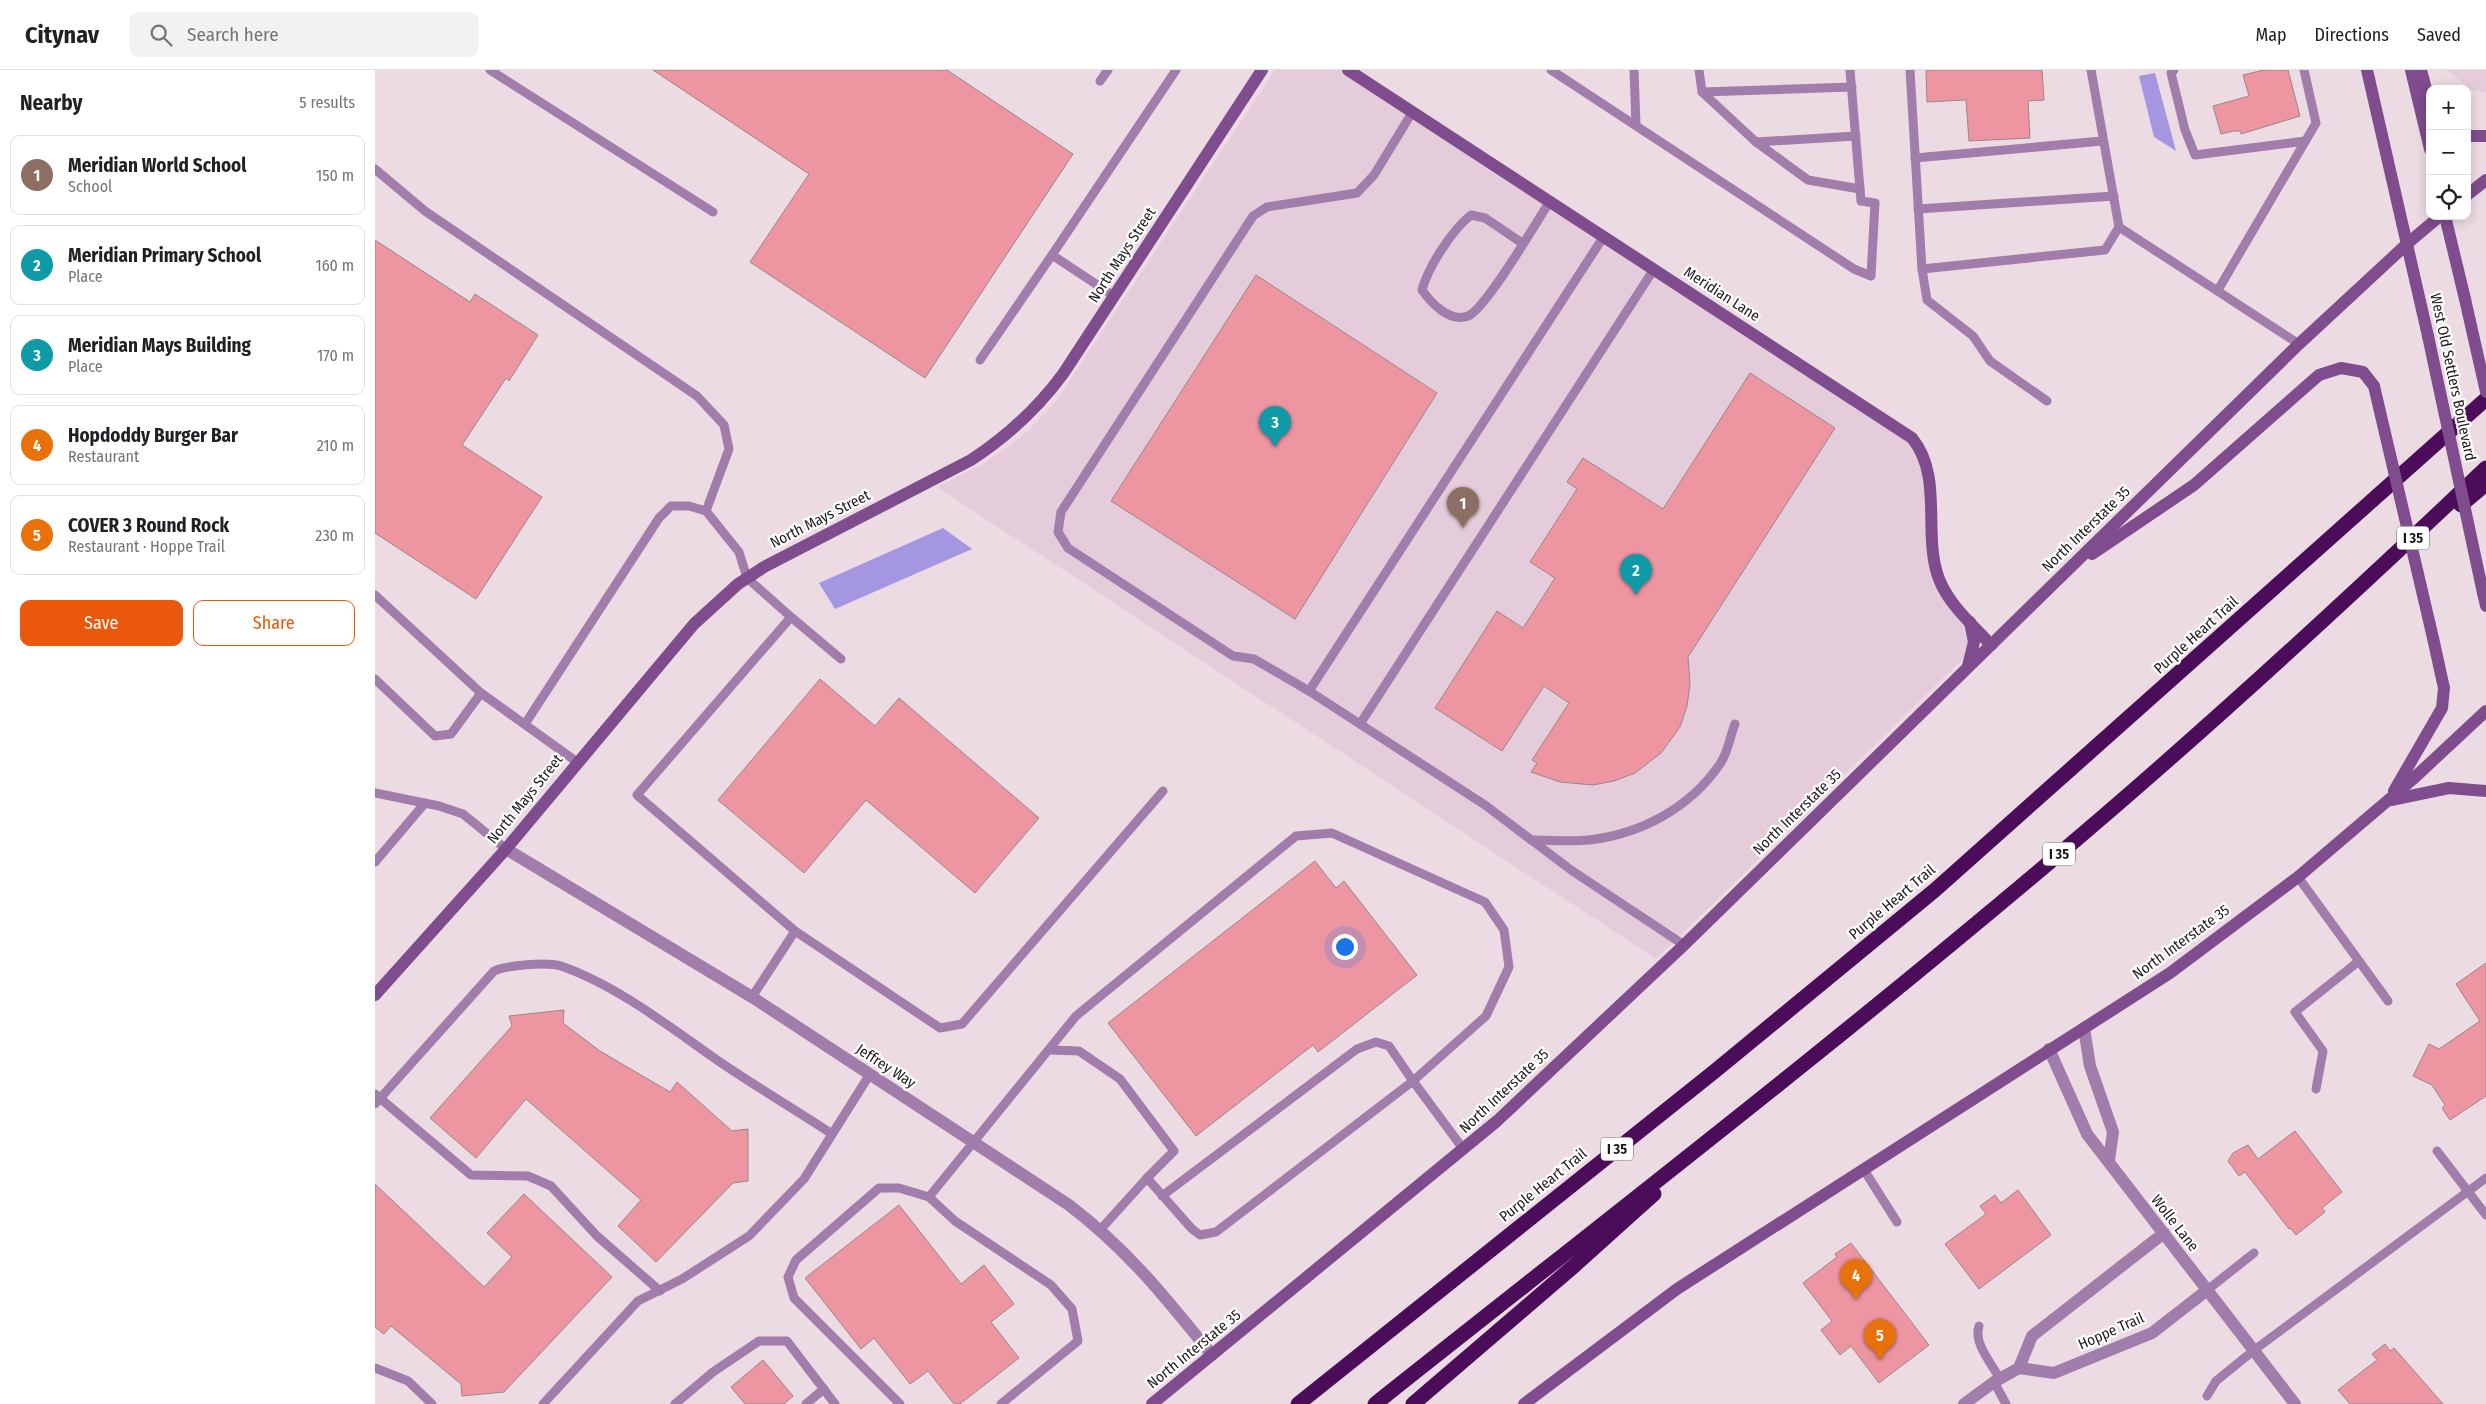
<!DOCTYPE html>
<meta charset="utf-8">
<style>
body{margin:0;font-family:"Fira Sans Condensed",sans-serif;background:#f2f2f2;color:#202124}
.controls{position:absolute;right:15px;top:15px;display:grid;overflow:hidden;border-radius:10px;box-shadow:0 2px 12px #0003}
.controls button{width:45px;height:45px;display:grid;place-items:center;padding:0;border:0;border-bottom:1px solid #e0e0e0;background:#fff;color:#202124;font:25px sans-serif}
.you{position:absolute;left:969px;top:876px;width:18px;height:18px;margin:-12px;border:4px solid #fff;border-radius:50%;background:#1a73e8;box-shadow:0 0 0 8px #1a73e833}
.badge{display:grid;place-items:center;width:32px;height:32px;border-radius:50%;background:#ea580c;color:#fff;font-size:16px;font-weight:700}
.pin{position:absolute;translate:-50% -41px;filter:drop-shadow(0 1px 2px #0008)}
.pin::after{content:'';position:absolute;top:26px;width:18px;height:15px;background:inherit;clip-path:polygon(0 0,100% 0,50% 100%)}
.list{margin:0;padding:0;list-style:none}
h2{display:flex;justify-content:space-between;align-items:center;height:65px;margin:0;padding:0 20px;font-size:21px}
h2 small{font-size:16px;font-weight:400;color:#757577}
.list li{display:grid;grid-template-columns:32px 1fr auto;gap:15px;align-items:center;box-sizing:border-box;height:80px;margin:0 10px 10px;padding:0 10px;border:1px solid #e0e0e0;border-radius:10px}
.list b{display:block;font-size:19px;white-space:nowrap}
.list p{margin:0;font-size:16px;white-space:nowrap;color:#757577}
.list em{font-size:16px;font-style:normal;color:#757577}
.actions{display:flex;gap:10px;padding:15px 20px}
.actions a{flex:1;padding:11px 0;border:1px solid #ea580c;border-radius:10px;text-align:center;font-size:18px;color:#ea580c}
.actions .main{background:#ea580c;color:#fff}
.icon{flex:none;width:28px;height:28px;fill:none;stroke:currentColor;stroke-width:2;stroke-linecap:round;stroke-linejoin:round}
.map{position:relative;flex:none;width:2111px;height:1334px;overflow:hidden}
header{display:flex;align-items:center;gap:30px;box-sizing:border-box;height:70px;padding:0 25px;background:#fff;border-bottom:1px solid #e0e0e0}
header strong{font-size:24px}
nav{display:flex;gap:28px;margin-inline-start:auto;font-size:18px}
.search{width:350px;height:45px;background:#f2f2f2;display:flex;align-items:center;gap:12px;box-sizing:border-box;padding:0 18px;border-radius:10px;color:#757577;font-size:19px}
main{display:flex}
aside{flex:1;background:#fff}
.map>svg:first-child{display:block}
.built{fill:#e5ccda}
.water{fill:#a496e0}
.building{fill:#ee95a2;stroke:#998688}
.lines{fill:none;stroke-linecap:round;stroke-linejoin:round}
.lane{stroke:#a07daa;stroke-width:9}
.street{stroke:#a07daa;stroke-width:12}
.secondary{stroke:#7f4c8d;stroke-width:12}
.highway{stroke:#4b0c5a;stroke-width:15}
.secondary-bridge{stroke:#7f4c8d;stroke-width:12}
.labels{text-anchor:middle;stroke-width:4.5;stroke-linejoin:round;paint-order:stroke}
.shield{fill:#fff;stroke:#635f61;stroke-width:1}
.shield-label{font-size:14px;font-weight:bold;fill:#201a1d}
.street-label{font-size:15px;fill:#201a1d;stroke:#fff}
</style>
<header>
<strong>Citynav</strong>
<div class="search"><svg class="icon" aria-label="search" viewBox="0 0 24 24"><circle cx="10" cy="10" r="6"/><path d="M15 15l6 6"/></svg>Search here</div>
<nav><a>Map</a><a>Directions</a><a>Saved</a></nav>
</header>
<main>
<aside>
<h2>Nearby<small>5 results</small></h2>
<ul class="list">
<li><span class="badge" style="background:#8d6e63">1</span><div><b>Meridian World School</b><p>School</p></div><em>150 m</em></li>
<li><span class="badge" style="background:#0f9aa8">2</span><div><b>Meridian Primary School</b><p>Place</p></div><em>160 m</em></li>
<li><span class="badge" style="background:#0f9aa8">3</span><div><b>Meridian Mays Building</b><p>Place</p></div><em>170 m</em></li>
<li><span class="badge" style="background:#e8710a">4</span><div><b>Hopdoddy Burger Bar</b><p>Restaurant</p></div><em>210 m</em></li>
<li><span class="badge" style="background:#e8710a">5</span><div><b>COVER 3 Round Rock</b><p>Restaurant · Hoppe Trail</p></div><em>230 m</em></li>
</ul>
<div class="actions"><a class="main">Save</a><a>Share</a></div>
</aside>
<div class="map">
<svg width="2111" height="1334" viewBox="0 0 2111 1334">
<rect width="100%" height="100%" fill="#eddbe4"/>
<g class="built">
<polygon points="900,0 968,0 1531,369 1547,389 1558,498 1606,571 1281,889 562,417 610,393 652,362 681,331"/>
<polygon points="2072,0 2111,0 2111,22 2097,20"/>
</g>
<g class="water">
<polygon points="1780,3 1801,81 1779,67 1764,6"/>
<polygon points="568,458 597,479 460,539 444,513"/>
</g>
<g class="building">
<polygon points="278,0 572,0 698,84 550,308 375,192 434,104"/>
<polygon points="1551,0 1667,0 1669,30 1653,31 1655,68 1594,71 1591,30 1552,32"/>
<polygon points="1889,0 1913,0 1925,46 1866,64 1866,61 1859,61 1846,64 1838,36 1874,26 1868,5"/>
<polygon points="0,170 95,232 100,224 163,265 134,311 131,308 87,375 167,427 101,529 0,463"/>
<polygon points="881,205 1062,323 920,549 736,431"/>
<polygon points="1375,303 1460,358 1313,587 1315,614 1312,636 1305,657 1286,683 1260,703 1239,711 1218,715 1185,712 1156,702 1162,693 1157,690 1194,633 1169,616 1127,681 1060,638 1122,541 1148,558 1180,508 1155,492 1202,419 1192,412 1208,388 1288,439"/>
<polygon points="445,609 500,656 524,628 664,748 600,823 491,730 429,803 343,730"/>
<polygon points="940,791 961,818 969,811 1042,905 943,982 938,975 821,1066 733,953"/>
<polygon points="2111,893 2111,1026 2075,1050 2067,1038 2070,1035 2057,1015 2038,1006 2054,974 2064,979 2105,951 2081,914"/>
<polygon points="189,940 188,953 225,981 295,1022 302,1012 357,1061 373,1059 373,1111 358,1113 281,1192 243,1156 266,1130 151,1029 101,1088 55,1048 137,956 134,946"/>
<polygon points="1920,1061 1967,1122 1947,1138 1950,1142 1921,1165 1915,1158 1914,1159 1870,1102 1864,1106 1853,1091 1858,1083 1873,1075 1883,1089"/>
<polygon points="0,1114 109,1217 137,1187 112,1163 149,1124 237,1207 129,1322 87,1326 86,1314 16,1256 9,1264 0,1257"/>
<polygon points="1643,1120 1676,1165 1604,1219 1570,1174 1611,1144 1605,1136 1620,1125 1626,1133"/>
<polygon points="524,1135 586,1214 609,1195 639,1234 616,1252 644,1288 585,1334 579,1334 553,1301 535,1314 499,1268 486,1279 430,1208"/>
<polygon points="1476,1173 1554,1275 1504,1313 1476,1276 1465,1285 1446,1260 1457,1251 1428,1213 1462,1187 1460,1184"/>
<polygon points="2010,1274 2015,1281 2019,1278 2068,1334 1975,1334 1963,1320 2002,1290 1997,1284"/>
<polygon points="388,1290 418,1326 409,1334 370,1334 356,1317"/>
</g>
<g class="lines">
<g class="lane">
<polyline points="115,0 338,142"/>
<polyline points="1176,0 1479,199 1496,206 1500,133 1486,131 1475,0"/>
<polyline points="1259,0 1261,55"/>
<polyline points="1324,0 1327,22"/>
<polyline points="1535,0 1547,199 1552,230 1598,266 1615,291 1672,331"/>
<polyline points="1716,0 1744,157 1924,274"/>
<polyline points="1799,0 1796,3 1810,60 1820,85 1930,71"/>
<polyline points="725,11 733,0"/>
<polyline points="1477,17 1327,22 1381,72 1481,66"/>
<polyline points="1381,72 1433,110 1485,119"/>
<polyline points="1540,88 1727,71"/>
<polyline points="0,99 50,141 322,326 349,355 354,379 331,441"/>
<polyline points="1543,139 1739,126"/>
<polyline points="1229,166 934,621 1110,735 1196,800 1309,875"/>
<path d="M 1147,173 L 1110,148 L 1096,145 C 1077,160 1053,197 1047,220 C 1056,233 1075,253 1093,246 C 1111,239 1162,151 1175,131"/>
<polyline points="1547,199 1730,180 1744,157"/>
<polyline points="1843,220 1941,53 1929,0"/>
<polyline points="739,226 677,185 801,0"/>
<polyline points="605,290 677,185"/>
<polyline points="0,525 106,623 202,692"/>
<polyline points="416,547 466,589"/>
<polyline points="0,609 60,666 76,664 106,623"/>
<polyline points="934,621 879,589 858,586 693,478 683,462 686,442 878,146 892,137 982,123 999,105 1038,41"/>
<polyline points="150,654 284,448 296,436 314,436 331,441 364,482 372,508 416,547 262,725 420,861"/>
<polyline points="985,654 1279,199"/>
<polyline points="0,723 64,736 88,744 131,779"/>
<path d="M 1156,770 C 1175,770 1195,772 1214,770 C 1266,764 1315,738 1345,694 C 1353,683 1355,666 1360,654"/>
<polyline points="0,792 50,733"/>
<polyline points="1923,807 2013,931"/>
<polyline points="377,927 420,861 565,958 587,954 788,721"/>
<polyline points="675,980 704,981 745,1009 799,1081 772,1108"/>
<polyline points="1941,1019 1948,981 1920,942 1984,891"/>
<polyline points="0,1024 96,1105 153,1106 176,1116 222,1166 285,1221"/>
<path d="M 0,1034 L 119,901 C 132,895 172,892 186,896 C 241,915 295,957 342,990 C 380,1016 419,1039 457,1064"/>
<polyline points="2062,1081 2111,1145"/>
<polyline points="1489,1100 1522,1152"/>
<polyline points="725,1160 772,1108 817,1159 825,1165 841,1162 1038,1011 1014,976 1001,972 982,979 787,1126"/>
<polyline points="1831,1221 1879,1183"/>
<path d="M 1604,1256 C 1598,1273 1617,1294 1625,1309"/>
<polyline points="0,1298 33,1311 57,1334"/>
<polyline points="1619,1312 1631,1334"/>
<polyline points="1832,1326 1841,1311 1878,1281 2111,1108"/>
<polyline points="168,1334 263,1231 307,1209 374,1166 429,1109 495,1004"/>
<polyline points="300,1334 338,1302 384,1271 412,1271 460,1334"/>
<polyline points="431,1334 449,1319"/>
<polyline points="525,1334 419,1228 413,1207 421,1190 504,1118 524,1118 554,1127"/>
<polyline points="626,1334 703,1271 697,1239 676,1215 580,1151 554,1127 701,946 921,766 957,763 1110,832 1129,860 1134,897 1111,946 1038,1011 1089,1080"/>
</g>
<g class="street">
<path d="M 131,779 L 377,927 L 694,1135 C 754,1181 790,1227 837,1285"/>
<polyline points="1709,958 1715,996 1738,1062 1734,1090"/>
<polyline points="1674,979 1712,1064 1920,1334"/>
<polyline points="1644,1298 1679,1303 1777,1263 1831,1221"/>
<polyline points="1589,1334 1619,1312 1644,1298 1657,1266 1789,1163"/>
</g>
<g class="secondary">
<path d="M 973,0 L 1537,368 C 1569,407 1547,465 1564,509 C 1574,535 1598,555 1616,575"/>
<polyline points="1992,0 2053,266"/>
<polyline points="2036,0 2055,79"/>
<polyline points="2046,0 2055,34"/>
<polyline points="2092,66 2111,66"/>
<polyline points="2092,125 2111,110"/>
<polyline points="2070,146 2090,229"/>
<polyline points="1717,484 1819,415 1944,305 1966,298 1988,302 1999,316"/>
<polyline points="2108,523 2111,536"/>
<polyline points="1593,596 1599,572 1595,552"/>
<polyline points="2019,721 2067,638 2069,618 2058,568"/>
<polyline points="2016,730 2074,718 2111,721"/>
<path d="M 0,925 L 131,779 L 319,554 L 363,514 L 389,497 L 596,390 C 633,366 662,339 688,304 L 887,0"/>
<polyline points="777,1334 1122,1051 1309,875 1924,274 2033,173 2065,146"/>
<polyline points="1149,1334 1302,1219 1795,903 1923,807 2038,709 2111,641"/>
</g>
<g class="highway">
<polyline points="2086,435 2111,414"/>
<polyline points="923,1334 1340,1001 1560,820 2111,329"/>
<path d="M 1000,1334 C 1229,1152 1460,974 1683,785 C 1830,661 1971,531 2111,398"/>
<polyline points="1038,1334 1200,1195 1279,1124"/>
</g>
<g class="secondary-bridge">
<polyline points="2090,229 2111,322"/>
<polyline points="2053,266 2108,523"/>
<polyline points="1999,316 2058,568"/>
</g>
</g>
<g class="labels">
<g class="shield">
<rect x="2022" y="456.5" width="32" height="23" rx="4"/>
<rect x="1668" y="772.5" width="32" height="23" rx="4"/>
<rect x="1226" y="1067.5" width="32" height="23" rx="4"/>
</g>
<g class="shield-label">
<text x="2038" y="473">I 35</text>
<text x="1684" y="789">I 35</text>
<text x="1242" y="1084">I 35</text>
</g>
<g class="street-label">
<text transform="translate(747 185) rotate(-57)" y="5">North Mays Street</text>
<text transform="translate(1347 224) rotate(33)" y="5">Meridian Lane</text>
<text transform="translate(2078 307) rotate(78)" y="5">West Old Settlers Boulevard</text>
<text transform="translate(445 449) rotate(-27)" y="5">North Mays Street</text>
<text transform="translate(1711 459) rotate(-44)" y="5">North Interstate 35</text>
<text transform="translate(1821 565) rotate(-42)" y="5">Purple Heart Trail</text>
<text transform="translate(150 729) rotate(-51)" y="5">North Mays Street</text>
<text transform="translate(1422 742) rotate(-44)" y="5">North Interstate 35</text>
<text transform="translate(1517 832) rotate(-40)" y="5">Purple Heart Trail</text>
<text transform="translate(1806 872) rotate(-36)" y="5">North Interstate 35</text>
<text transform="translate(511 996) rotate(33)" y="5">Jeffrey Way</text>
<text transform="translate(1129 1021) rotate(-43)" y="5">North Interstate 35</text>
<text transform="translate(1168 1115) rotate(-39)" y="5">Purple Heart Trail</text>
<text transform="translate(1800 1153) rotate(52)" y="5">Wolle Lane</text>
<text transform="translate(1736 1261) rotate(-24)" y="5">Hoppe Trail</text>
<text transform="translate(819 1279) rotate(-39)" y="5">North Interstate 35</text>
</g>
</g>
</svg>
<div class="controls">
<button>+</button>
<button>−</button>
<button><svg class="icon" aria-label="locate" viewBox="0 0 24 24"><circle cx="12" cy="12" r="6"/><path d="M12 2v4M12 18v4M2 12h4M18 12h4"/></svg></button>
</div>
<div class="you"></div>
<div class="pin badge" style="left:1088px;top:458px;background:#8d6e63">1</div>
<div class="pin badge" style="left:1261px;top:525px;background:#0f9aa8">2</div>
<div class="pin badge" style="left:900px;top:377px;background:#0f9aa8">3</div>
<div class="pin badge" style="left:1481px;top:1230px;background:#e8710a">4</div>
<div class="pin badge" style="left:1505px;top:1290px;background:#e8710a">5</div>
</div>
</main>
